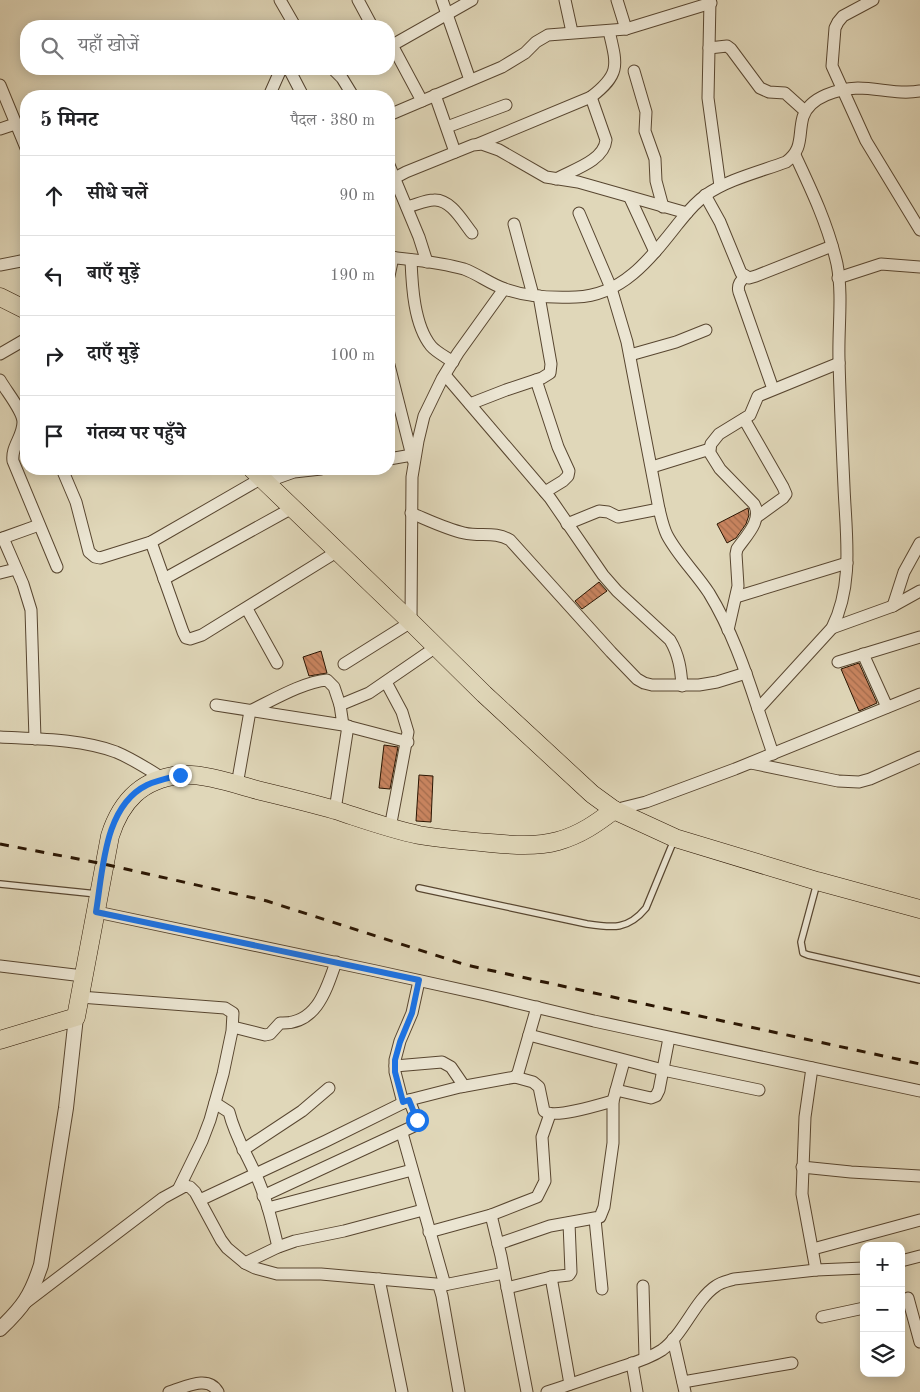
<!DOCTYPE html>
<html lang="hi">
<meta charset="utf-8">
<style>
body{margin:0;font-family:"Old Standard TT","Noto Serif Devanagari",serif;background:#f6f6f6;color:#202124}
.controls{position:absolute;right:15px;bottom:15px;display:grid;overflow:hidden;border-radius:10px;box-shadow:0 2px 12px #0003}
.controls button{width:45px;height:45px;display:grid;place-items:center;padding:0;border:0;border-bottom:1px solid #e0e0e0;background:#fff;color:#202124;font:25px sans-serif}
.stop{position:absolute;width:15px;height:15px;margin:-11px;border:4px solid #1a73e8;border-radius:50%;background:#fff}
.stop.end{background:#1a73e8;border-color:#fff;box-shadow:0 1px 5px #0008}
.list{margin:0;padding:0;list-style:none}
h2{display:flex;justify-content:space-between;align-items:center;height:65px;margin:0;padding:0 20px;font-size:21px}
h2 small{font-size:16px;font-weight:400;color:#757577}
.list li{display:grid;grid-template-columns:32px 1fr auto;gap:15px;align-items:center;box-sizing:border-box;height:80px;padding:0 20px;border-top:1px solid #e0e0e0}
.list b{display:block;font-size:19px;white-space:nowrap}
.list em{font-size:16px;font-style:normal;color:#757577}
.icon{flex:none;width:28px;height:28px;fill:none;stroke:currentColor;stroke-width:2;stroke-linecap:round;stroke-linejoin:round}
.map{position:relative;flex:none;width:920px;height:1392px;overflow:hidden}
.search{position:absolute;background:#fff;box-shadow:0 2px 12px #0003;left:20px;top:20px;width:375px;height:55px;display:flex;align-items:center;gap:12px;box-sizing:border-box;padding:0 18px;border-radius:20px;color:#757577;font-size:19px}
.panel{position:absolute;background:#fff;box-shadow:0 2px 12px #0003;left:20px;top:90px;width:375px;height:385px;border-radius:20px}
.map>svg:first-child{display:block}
.building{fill:url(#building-back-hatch);stroke:#2a1502}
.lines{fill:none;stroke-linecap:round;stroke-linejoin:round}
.service-casing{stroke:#584630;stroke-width:8}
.minor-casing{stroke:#584630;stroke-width:13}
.tertiary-casing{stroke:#584630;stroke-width:16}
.primary-casing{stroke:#2a1502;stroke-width:19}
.service{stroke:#ebe5d2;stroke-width:5.5}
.minor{stroke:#ebe5d2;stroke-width:11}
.tertiary{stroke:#ebe5d2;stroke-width:14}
.primary{stroke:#e0d7b9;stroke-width:18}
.rail{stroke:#2a1502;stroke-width:3;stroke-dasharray:9 9;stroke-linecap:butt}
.route{stroke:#1a73e8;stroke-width:6}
</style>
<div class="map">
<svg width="920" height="1392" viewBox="0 0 920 1392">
<defs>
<pattern id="building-back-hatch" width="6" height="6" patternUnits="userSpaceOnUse" patternTransform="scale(1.25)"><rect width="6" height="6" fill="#c8845f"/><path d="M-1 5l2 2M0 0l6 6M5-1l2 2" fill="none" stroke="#a36b4c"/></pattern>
</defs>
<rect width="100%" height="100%" fill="#e0d7b9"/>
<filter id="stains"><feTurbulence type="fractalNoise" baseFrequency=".004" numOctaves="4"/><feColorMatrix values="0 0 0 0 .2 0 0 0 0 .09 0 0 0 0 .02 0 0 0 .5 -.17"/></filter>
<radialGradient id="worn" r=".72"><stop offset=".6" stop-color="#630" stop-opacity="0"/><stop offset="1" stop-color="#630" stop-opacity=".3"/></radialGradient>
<g class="building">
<polygon points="748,508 749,515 746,524 736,538 727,543 717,524"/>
<polygon points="599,582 607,591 582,609 575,601"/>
<polygon points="321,651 327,673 309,676 303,657"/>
<polygon points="859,663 877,703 859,711 841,669"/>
<polygon points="384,745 398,747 390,789 379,788"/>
<polygon points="419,775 433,776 431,822 416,821"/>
</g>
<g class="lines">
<g class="service-casing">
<g id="service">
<polyline points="817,883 801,942 803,953 808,955 920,980"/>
<polyline points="0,884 97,894"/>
<path d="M 419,888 L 587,924 C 613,928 628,930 646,908 L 674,840"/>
</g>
</g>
<g class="minor-casing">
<g id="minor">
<polyline points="280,0 295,26"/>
<polyline points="358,0 372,26"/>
<polyline points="442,0 470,80"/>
<polyline points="565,0 572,32"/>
<polyline points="617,0 626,29"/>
<polyline points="710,0 708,98 720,186"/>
<polyline points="873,0 843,16 838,22 835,28 832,66 866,141 920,230"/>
<polyline points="392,45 422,101"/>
<polyline points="389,47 472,0"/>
<polyline points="709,48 727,46 731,49 760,88 769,92 785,93 805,111"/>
<polyline points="289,69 303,96"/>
<polyline points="333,69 342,78 353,96"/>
<polyline points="634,71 646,112 645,131 655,159 656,181 663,207"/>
<polyline points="0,85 26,148"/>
<polyline points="435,95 455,152"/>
<polyline points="269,96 281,69"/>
<polyline points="389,115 502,67 525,53 536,42 548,35 626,29 711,3"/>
<polyline points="447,127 506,105"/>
<polyline points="0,129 15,124"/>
<path d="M 478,144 L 591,97 C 621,74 617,65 609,31"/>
<polyline points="389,165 419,237 427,262"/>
<path d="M 556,179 C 572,170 604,161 606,140 L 591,97"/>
<polyline points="389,181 406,172 473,145 482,144 499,150 546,177 578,182 687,213"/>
<polyline points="705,195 720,222 741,273 749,278 756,276 832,246"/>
<polyline points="630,198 655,252"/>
<path d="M 407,207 C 416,205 425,200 434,200 C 451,199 463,222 472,233"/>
<path d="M 579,213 L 611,288 L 627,342 L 659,509 C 661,517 663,527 667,535 C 678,556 696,573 709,593 C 731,629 745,669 758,709"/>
<polyline points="514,224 533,295"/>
<path d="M 389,257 C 413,260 440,262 464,269 C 478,274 490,284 505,289 C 527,297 553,298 576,297 C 622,296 651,258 677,225 C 686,214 694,203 706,195 C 726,180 762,171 786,162 C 804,149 798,135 803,117 C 810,96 839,89 858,88 C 879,88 899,95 920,91"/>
<path d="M 411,260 C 412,286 414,325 431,346 C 436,352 446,357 453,362"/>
<polyline points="0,265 26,260"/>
<polyline points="389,276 393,257"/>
<path d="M 745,277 C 740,281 737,285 739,292 L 773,389"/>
<polyline points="838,278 881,264 920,267"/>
<polyline points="0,354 26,339"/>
<polyline points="630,355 676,342 706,330"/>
<polyline points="389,365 413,460"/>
<path d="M 445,375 L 550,498 L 603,575 L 617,591 L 670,640 C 679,655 681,670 682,686"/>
<path d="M 0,380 C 6,391 23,411 23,422 C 23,437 11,446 13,461 L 57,567"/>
<polyline points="536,380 558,447 569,471 568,476 563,481 545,492"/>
<polyline points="470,404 506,390 542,378 550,373 551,364 539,296"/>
<polyline points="744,419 783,487 786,494 783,498 758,516"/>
<polyline points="389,459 412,455"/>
<polyline points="652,467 710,449"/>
<polyline points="62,469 76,502 89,552 95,557 100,558 151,542 262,478"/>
<polyline points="266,482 294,472 321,469"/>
<path d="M 411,513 C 428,520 446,529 464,533 C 480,537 495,531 510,540 L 611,652 L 637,679 L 644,683 L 652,685 L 699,685 L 717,682 L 746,673"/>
<polyline points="567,524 599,511 608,512 618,517 659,509"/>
<polyline points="3,538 23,584 31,610 35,739"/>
<polyline points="0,539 39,525"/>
<polyline points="151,542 183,632 186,638 190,639 202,635 338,551"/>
<polyline points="0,573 16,569"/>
<polyline points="164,579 294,507"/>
<polyline points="736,597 847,563"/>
<polyline points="893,606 904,572 920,543"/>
<polyline points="247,609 277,663"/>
<polyline points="832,628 893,606 920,591"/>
<path d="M 728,630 L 738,586 L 736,554 L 737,549 C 746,536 763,520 754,504 L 720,469 L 710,453 L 710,449 L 711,444 L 719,434 L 750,415 L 758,396 L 839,363"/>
<polyline points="863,654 887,707"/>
<polyline points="838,662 920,637"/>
<polyline points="344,664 411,622 412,477 418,441 424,416 442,379 458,353 504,289"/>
<polyline points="386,682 402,712 408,732 390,828"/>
<polyline points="216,705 343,725 340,705 369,693 436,647"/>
<polyline points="343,725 408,742"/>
<path d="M 0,737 C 37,739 81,739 116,752 C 133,759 148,769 164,779"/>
<path d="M 773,754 L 758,709 L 832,628 C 854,584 846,535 844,487 C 842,444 840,401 839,359 C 838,328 843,295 837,264 C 828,225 812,191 795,155"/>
<polyline points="751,763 838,781 859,782 870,779 920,757"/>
<path d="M 237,785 L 250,711 C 273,700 303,682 327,680 L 334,687 L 340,705"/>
<polyline points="335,810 348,726"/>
<polyline points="614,810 646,802 735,769 920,694"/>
<polyline points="97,912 376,971 485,995 594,1021 920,1091"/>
<polyline points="0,966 83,976"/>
<polyline points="80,997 225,1008 233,1013 232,1031 223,1074 210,1120 202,1141 179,1188"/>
<path d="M 233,1027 L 265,1035 L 270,1034 L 280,1023 C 316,1025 326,991 336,962"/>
<polyline points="529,1035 663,1070 759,1090"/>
<polyline points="395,1066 442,1062 451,1067 464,1086"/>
<polyline points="812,1068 805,1117 802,1194 816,1270"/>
<path d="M 515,1077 L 533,1082 L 539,1087 L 544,1111 C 554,1119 599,1105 613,1101"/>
<polyline points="616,1090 651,1098 656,1096 659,1090 669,1038"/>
<path d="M 215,1103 L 229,1112 C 235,1136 245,1151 255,1173 C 266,1196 272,1222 278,1247"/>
<polyline points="403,1103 395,1072 395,1060 400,1041 412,1013 419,981"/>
<polyline points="402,1133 445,1285"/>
<polyline points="243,1150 302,1111 329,1088"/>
<polyline points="802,1167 851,1172 920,1176"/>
<polyline points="263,1196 414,1126 417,1120 409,1100"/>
<polyline points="200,1200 326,1141 409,1100 460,1087 515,1077 518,1073 537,1007"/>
<polyline points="268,1208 412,1170"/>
<polyline points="491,1215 501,1256 527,1392"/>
<polyline points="595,1219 602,1289"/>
<polyline points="429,1232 491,1215 537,1197 545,1181 542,1137 550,1114"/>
<polyline points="498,1244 550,1226 600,1217 604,1207 613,1143 613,1101 624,1061"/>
<polyline points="813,1249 920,1220"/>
<polyline points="901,1261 920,1256"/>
<polyline points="245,1263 278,1247 295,1241 344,1231 423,1210"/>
<polyline points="551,1277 570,1384"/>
<polyline points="379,1279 402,1392"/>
<polyline points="439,1286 504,1273"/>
<polyline points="643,1286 645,1358"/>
<polyline points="507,1288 551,1277 569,1275 571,1272 569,1223"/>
<polyline points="908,1298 920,1342"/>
<polyline points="25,1303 163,1198 185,1186 190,1187 195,1192 221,1240 227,1248 245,1263 255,1268 277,1274 321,1274 436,1284 439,1286 442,1296 459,1392"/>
<polyline points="822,1317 864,1308"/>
<polyline points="673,1339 685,1392"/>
<polyline points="632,1363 637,1392"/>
<polyline points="683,1382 792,1363"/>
<path d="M 169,1392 C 184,1388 208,1374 218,1392"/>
<path d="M 547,1392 C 569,1385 591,1377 612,1370 C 629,1364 647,1360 662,1350 C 684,1334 695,1300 716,1286 C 721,1282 728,1281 734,1279 L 816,1270 L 864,1268"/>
</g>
</g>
<g class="tertiary-casing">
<path id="tertiary" d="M 0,1329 C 23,1307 31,1296 41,1265 L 66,1108 L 76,1017"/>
</g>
<g class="primary-casing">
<g id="primary">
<polyline points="0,297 26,310"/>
<polyline points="252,469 411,622 484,694 592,794 614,810 675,838 817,881 920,909"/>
<path d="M 0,1040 L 76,1017 L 110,836 C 121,801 142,779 180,775 C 204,773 238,785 261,791 C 286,797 311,803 335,810 C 363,819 390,829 419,835 C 442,839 466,841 490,843 C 512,845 537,847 558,841 C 580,835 597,823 614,810"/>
</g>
</g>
<use href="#service" class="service"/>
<use href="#minor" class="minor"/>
<use href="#tertiary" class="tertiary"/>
<use href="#primary" class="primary"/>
<polyline class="rail" points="0,844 104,864 267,901 466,965 920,1064"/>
</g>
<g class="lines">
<path class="route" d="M 180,775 C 169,778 158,780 147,785 C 104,806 103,870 96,912 L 419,980 L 412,1013 L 400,1042 L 395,1060 L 395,1072 L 403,1102 L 409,1100 L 417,1120"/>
</g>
<rect width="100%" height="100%" filter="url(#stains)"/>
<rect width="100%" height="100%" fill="url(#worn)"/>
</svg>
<div class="controls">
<button>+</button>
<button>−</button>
<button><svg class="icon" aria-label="layers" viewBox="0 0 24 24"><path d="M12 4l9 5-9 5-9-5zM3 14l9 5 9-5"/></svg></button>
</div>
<div class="stop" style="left:417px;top:1120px"></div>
<div class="stop end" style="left:180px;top:775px"></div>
<div class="search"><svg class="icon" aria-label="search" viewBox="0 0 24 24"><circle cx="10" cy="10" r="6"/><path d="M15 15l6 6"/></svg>यहाँ खोजें</div>
<section class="panel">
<h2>5 मिनट<small>पैदल · 380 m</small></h2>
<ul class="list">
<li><svg class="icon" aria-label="ahead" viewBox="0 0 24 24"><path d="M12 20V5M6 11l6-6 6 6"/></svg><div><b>सीधे चलें</b></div><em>90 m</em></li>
<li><svg class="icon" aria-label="left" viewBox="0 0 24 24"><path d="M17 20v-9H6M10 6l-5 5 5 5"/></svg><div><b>बाएँ मुड़ें</b></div><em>190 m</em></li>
<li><svg class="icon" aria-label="right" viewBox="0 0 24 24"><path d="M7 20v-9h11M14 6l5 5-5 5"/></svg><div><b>दाएँ मुड़ें</b></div><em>100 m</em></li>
<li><svg class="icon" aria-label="arrive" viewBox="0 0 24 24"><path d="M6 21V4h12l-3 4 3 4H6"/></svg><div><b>गंतव्य पर पहुँचे</b></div></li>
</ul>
</section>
</div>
